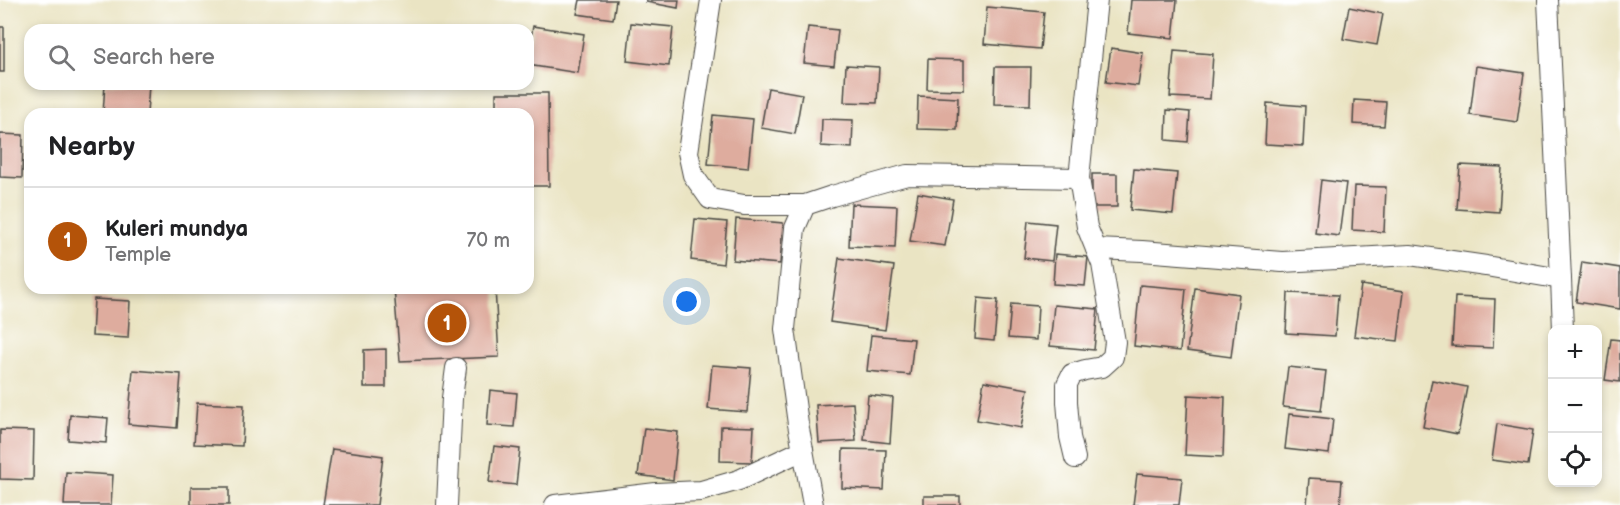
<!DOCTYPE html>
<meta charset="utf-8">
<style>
body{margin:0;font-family:"Balsamiq Sans",sans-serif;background:#f2f2f2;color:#202124}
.controls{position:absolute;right:18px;bottom:18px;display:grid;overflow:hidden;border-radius:12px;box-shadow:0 3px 9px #0003}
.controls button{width:54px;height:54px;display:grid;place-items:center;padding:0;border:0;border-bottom:2px solid #e0e0e0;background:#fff;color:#202124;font:30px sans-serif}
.you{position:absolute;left:687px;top:302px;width:21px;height:21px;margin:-15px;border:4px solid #fff;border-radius:50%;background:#1a73e8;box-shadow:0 0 0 9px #1a73e833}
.badge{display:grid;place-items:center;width:39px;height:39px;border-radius:50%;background:#b45309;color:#fff;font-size:20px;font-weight:700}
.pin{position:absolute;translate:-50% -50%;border:3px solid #fff;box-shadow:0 2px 6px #0006}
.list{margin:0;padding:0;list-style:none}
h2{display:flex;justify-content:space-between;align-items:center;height:78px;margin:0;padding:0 24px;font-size:26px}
h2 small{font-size:20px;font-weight:400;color:#757577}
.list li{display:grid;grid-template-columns:39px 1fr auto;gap:18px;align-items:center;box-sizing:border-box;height:108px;padding:0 24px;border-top:2px solid #e0e0e0}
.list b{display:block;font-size:22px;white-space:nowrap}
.list p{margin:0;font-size:20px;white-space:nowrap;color:#757577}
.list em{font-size:20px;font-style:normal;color:#757577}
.icon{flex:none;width:33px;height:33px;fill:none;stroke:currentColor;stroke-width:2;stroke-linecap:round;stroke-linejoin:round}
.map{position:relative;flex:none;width:1620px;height:505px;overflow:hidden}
.search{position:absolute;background:#fff;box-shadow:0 3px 9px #0003;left:24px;top:24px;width:510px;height:66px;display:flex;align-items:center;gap:15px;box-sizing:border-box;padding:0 21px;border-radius:18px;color:#757577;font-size:22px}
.panel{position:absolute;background:#fff;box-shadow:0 3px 9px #0003;left:24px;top:108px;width:510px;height:186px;border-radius:18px}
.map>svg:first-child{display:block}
.building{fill:#deac9e}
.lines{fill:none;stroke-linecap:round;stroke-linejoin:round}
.minor-casing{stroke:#484742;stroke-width:22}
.minor{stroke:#fff;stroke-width:20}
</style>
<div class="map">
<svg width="1620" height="505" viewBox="0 0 1620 505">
<rect width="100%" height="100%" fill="#fff"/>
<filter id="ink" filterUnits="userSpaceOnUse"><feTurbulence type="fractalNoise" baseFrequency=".0167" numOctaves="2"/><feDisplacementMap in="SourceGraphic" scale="12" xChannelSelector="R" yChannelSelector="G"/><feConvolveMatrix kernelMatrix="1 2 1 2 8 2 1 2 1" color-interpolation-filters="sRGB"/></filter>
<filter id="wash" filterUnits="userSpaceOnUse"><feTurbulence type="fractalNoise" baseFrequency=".008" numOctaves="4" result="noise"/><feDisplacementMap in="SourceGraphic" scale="24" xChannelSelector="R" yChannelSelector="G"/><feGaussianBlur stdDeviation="1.35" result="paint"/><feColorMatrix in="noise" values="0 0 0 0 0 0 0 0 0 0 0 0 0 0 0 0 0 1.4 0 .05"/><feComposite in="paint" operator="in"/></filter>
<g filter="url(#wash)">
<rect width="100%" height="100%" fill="#eae4c3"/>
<g id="blocks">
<g class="building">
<polygon points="580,0 616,0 613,19 577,14"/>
<polygon points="647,0 679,0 678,8 646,2"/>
<polygon points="1131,0 1177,0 1173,38 1128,33"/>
<polygon points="987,7 1044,12 1040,49 984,44"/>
<polygon points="1349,7 1383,14 1377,45 1343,39"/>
<polygon points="631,23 673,27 669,66 627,61"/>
<polygon points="533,26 584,34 578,73 528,65 528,54"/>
<rect x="0" y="27" width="4" height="45"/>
<polygon points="808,27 838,30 834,66 804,63"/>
<polygon points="1111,48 1143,53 1138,86 1106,82"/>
<polygon points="1174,51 1213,54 1210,99 1170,97"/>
<polygon points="928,59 964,60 964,90 927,89"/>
<polygon points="846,65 879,67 877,103 844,102"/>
<polygon points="1476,66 1524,73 1517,122 1470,115"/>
<polygon points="995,67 1031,67 1030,105 994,104"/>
<polygon points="105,84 149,84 147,114 103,114"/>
<polygon points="768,88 802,94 795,134 761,128"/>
<polygon points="496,93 548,93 549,186 528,186 528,114 496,114"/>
<polygon points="918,96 958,98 957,130 917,129"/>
<polygon points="1354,100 1386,102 1384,126 1353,124"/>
<polygon points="1267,103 1305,106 1303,146 1265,144"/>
<polygon points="1167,110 1190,112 1188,142 1166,140"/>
<polygon points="713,115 753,119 748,168 708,164"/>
<polygon points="822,119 853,120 852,148 821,146"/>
<polygon points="0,134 23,135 22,178 0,177"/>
<polygon points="1460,165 1502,167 1499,212 1457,209"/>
<polygon points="1134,169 1177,173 1173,214 1130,210"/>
<rect x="1092" y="174" width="25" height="33"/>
<polygon points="1321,180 1346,183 1339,236 1315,233"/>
<polygon points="1354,186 1386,187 1384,232 1352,230"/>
<polygon points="918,193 953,199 945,246 910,241"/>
<polygon points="851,204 897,206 895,248 849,246"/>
<polygon points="695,219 727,222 723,264 691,260"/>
<polygon points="736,219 783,223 780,264 733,260"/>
<polygon points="1028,221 1056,224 1052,261 1024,258"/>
<polygon points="1055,254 1088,257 1085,286 1053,284"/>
<polygon points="839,258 894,266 885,330 830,322"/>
<polygon points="1582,262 1620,268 1620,309 1576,302"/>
<polygon points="1140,285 1186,289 1180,351 1134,346"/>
<polygon points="1361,285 1404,291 1398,341 1354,336"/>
<polygon points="394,288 495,288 499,357 400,361"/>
<polygon points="1195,288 1239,294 1231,357 1187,351"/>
<polygon points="1288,293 1338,295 1335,336 1286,333"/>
<polygon points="1455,297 1495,299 1493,348 1452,346"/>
<polygon points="978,298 998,300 994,341 975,339"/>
<polygon points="94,299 130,301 128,338 92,336"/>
<polygon points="1011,304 1038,306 1036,340 1008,338"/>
<polygon points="1054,305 1098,309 1094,350 1050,346"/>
<polygon points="871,335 914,339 910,375 867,371"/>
<polygon points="1611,339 1620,340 1620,382 1605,380"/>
<polygon points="386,349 386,387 364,387 364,350"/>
<polygon points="712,365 751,368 747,412 708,409"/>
<polygon points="1288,367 1326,371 1321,411 1283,407"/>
<polygon points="133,370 181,374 177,428 128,424"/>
<polygon points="1432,380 1467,387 1458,434 1423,427"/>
<polygon points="984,381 1028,389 1021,428 977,420"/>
<polygon points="490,390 517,393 514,427 487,425"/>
<polygon points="868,395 893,398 890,443 864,440"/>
<polygon points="1188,395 1225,397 1223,457 1185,455"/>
<polygon points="197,403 244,405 242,446 194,444"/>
<polygon points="853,403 856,441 819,443 816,405"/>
<polygon points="1289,414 1333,419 1329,454 1285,449"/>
<polygon points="70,415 108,418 106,443 68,440"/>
<polygon points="1497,424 1533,430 1528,465 1492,460"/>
<polygon points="721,426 754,427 752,462 720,461"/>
<polygon points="644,428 678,432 673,480 638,475"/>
<polygon points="0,430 34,431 33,480 0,479"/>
<polygon points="494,446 520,449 516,485 489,482"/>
<polygon points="332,449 383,456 377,505 323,505"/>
<polygon points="843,449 886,450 884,490 842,488"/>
<polygon points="66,472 113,475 111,505 64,505"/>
<polygon points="1137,474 1182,478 1179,505 1133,505"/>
<polygon points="1309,478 1342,480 1340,505 1307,505"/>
<rect x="191" y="487" width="38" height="18"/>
<rect x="924" y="496" width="36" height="9"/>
</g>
</g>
</g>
<g filter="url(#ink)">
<use href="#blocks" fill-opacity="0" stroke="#484742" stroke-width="1.5"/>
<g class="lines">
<g class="minor-casing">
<g id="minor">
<polyline points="711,0 688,152 693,175 710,199 744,205 805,205"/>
<polyline points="1548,0 1561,279"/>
<polyline points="1096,249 1142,251 1282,262 1410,255 1486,266 1561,279 1563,330"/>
<polyline points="803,450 813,505"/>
<polyline points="1075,458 1070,437 1067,402 1067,384 1072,374 1085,370 1102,367 1113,357 1115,342 1102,264 1087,227 1079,178"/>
<polyline points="447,505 452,398 456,368"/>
<polyline points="555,505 656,493 701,491 739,480 803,450 798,424 785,329 795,228 805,205 832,196 907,175 1079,178 1097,0"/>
</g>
</g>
<use href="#minor" class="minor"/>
</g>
</g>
</svg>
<div class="controls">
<button>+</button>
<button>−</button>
<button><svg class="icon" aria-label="locate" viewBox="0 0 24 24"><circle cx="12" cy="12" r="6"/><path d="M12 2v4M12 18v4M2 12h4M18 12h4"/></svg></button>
</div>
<div class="you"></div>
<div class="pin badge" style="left:447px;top:323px">1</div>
<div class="search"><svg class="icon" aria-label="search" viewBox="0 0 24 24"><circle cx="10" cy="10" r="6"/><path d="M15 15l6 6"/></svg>Search here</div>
<section class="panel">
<h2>Nearby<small></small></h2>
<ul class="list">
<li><span class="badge">1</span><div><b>Kuleri mundya</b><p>Temple</p></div><em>70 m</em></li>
</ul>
</section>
</div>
